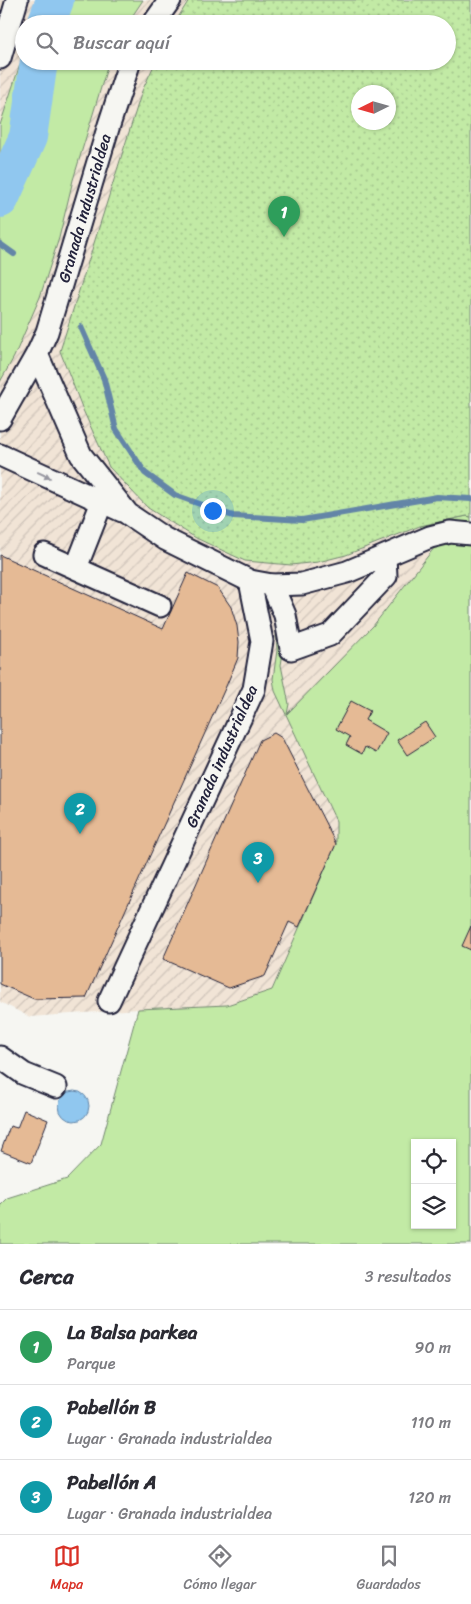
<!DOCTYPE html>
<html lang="es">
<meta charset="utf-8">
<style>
body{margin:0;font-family:Sriracha,sans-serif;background:#f2f2f3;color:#2b2b33}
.controls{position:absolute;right:15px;bottom:15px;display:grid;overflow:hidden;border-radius:0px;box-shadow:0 1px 4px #0004}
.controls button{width:45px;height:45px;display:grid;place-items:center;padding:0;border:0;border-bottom:1px solid #e1e1e2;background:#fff;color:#2b2b33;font:25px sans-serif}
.compass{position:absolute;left:351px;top:85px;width:45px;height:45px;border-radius:50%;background:#fff;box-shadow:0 1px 4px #0004;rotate:265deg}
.you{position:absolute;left:212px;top:510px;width:18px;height:18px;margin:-12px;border:4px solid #fff;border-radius:50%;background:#1a73e8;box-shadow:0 0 0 8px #1a73e833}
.badge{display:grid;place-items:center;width:32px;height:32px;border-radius:50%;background:#d93025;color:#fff;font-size:16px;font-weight:700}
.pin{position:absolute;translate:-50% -41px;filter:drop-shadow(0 1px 2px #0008)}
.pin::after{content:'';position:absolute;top:26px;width:18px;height:15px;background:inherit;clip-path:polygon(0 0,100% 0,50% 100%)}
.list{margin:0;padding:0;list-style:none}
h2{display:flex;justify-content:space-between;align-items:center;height:65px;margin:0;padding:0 20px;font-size:21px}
h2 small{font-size:16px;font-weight:400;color:#7c7c81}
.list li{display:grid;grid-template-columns:32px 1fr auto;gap:15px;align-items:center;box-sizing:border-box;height:75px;padding:0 20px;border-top:1px solid #e1e1e2}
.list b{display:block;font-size:19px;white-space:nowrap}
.list p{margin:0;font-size:16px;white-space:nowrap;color:#7c7c81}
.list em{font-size:16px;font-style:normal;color:#7c7c81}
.icon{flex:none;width:28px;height:28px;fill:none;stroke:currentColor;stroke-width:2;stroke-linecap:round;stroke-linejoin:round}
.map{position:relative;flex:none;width:471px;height:1244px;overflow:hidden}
.search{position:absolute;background:#fff;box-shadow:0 1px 4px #0004;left:15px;right:15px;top:15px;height:55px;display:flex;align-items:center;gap:12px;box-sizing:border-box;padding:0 18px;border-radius:28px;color:#7c7c81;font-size:19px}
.sheet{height:290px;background:#fff}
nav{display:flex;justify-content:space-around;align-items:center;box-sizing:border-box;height:70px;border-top:1px solid #e1e1e2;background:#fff;font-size:14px;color:#7c7c81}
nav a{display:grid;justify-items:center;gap:2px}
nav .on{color:#d93025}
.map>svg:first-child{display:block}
.industrial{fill:url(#industrial-furrows)}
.green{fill:#c2eaa5;stroke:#728670;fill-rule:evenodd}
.park{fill:url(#park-dots);stroke:#728670;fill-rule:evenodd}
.water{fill:#90c7ef;stroke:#6485a7}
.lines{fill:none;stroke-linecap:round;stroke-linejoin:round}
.stream{stroke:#6485a7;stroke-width:6}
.river{stroke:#90c7ef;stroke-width:38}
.building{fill:#e5ba95;stroke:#22223b}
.minor-casing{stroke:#22223b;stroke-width:25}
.minor{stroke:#f6f6f2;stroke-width:21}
.oneway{fill:#9797a0}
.labels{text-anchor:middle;stroke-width:5;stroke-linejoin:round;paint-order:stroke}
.street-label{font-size:16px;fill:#22223b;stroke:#f6f6f2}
</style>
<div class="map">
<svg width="471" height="1244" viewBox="0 0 471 1244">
<defs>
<pattern id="industrial-furrows" width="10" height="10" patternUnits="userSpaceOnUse" patternTransform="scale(1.25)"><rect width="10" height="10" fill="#f1e4d6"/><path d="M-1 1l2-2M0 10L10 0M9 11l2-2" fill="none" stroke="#cec3b9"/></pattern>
<pattern id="park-dots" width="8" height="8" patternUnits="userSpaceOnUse" patternTransform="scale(1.25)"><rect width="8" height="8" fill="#c2eaa5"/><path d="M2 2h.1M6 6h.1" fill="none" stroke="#a6c88f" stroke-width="1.8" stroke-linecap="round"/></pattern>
</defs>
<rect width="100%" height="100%" fill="#f6f6f2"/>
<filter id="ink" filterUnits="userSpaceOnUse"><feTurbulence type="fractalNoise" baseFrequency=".02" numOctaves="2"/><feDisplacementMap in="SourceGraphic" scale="10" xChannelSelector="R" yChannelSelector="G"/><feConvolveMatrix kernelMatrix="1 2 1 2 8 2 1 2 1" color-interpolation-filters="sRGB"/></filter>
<g filter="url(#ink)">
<g class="industrial">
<polygon points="0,0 40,0 33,24 24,24 24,52 0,125"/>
<polygon points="143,0 189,0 174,24 127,24"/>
<polygon points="109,61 156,61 142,91 60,351 83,410 109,467 148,508 196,538 245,561 346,555 420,526 438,543 373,626 287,715 336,821 336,844 272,990 227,1005 138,1009 30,1017 0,1002 0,382 40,297 59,238 73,180"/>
</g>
<g class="green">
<polygon points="40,0 143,0 127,24 33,24"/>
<polygon points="24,52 24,61 109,61 73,180 59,238 40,297 14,357 0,382 0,125"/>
<path d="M 467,516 L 471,517 L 471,1244 L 0,1244 L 0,1205 L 7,1198 L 67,1179 L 101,1144 L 138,1009 L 227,1005 L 272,990 L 336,844 L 336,821 L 275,691 L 273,679 L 277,650 L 275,616 L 284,647 L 281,665 L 289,704 L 287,714 L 373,626 L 438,543 L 420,526 ZM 415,1143 L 452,1143 L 452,1225 L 415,1225 Z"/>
</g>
<path class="park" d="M 189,0 L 471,0 L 471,517 L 467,516 L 420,526 L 346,555 L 318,562 L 291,565 L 245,561 L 196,538 L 148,508 L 109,467 L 83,410 L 60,351 L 142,91 L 156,61 L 447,61 L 447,24 L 174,24 ZM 358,92 L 388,92 L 388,122 L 358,122 Z"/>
<circle class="water" cx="74" cy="1106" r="15"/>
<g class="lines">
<g class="stream">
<polyline points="0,244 14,254"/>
<polyline points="81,327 104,379 116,429 145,473 175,495 233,516 302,520 437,497 471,499"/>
</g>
<g class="river">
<polyline points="46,24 55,0"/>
<polyline points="0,199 28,137 39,61"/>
</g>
</g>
<g class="building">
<polygon points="0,555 163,629 188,573 218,588 231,607 237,626 239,642 238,658 227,684 86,998 34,999 0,984"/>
<polygon points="351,701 370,711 365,720 387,733 376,753 365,747 362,754 346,745 350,737 336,729"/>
<polygon points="425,722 435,737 407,755 397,740"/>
<polygon points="274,733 282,738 336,844 299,927 289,922 265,976 229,988 163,959 260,740"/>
<polygon points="471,926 471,950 462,946"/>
<polygon points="24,1110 48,1120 31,1163 1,1151 10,1126 17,1128"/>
</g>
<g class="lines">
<g class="minor-casing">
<g id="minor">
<polyline points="153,24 170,0"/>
<polyline points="0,58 17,0"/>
<polyline points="37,354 81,455 128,514 165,539 250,581 272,585 302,584 347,572 430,537 450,532 471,534"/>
<polyline points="0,419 37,354 47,332 109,125 130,61"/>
<polyline points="0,455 122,511"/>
<polyline points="44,554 160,606"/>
<polyline points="76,568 102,502"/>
<polyline points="272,585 285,615 291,649 330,635 386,576 385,557"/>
<polyline points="109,1001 254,689 262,641 250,581"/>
<polyline points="0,1057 24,1074 56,1087"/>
</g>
</g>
<use href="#minor" class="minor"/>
</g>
<defs><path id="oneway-solid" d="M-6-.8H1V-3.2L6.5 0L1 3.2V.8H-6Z" transform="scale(1.25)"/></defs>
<use class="oneway" href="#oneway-solid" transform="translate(44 475) rotate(25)"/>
</g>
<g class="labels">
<g class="street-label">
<text transform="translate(84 208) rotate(-74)" y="6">Granada industrialdea</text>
<text transform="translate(221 756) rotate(-66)" y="6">Granada industrialdea</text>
</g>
</g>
</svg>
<div class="controls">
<button><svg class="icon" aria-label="locate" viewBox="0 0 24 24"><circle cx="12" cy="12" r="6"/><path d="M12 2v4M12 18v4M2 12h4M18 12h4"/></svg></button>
<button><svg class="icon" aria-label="layers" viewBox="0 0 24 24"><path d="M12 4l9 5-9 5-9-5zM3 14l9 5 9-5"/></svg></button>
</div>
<svg class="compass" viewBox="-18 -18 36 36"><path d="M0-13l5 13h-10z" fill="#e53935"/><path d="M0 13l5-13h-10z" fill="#7c7c81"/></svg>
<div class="you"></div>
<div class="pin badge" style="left:284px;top:237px;background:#2e9e5b">1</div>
<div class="pin badge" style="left:80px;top:834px;background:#0f9aa8">2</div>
<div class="pin badge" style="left:258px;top:883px;background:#0f9aa8">3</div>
<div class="search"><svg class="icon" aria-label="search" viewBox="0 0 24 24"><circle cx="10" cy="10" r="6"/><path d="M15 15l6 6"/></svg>Buscar aquí</div>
</div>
<section class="sheet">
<h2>Cerca<small>3 resultados</small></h2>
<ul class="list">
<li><span class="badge" style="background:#2e9e5b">1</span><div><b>La Balsa parkea</b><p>Parque</p></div><em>90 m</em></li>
<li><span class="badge" style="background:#0f9aa8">2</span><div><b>Pabellón B</b><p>Lugar · Granada industrialdea</p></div><em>110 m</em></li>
<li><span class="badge" style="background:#0f9aa8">3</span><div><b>Pabellón A</b><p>Lugar · Granada industrialdea</p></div><em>120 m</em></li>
</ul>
</section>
<nav>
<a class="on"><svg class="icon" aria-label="map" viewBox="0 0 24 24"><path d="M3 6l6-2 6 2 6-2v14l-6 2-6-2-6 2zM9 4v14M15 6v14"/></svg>Mapa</a>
<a><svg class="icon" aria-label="directions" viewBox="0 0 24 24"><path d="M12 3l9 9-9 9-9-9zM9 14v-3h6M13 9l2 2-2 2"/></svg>Cómo llegar</a>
<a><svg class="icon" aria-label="saved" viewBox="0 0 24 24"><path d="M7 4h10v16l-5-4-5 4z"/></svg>Guardados</a>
</nav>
